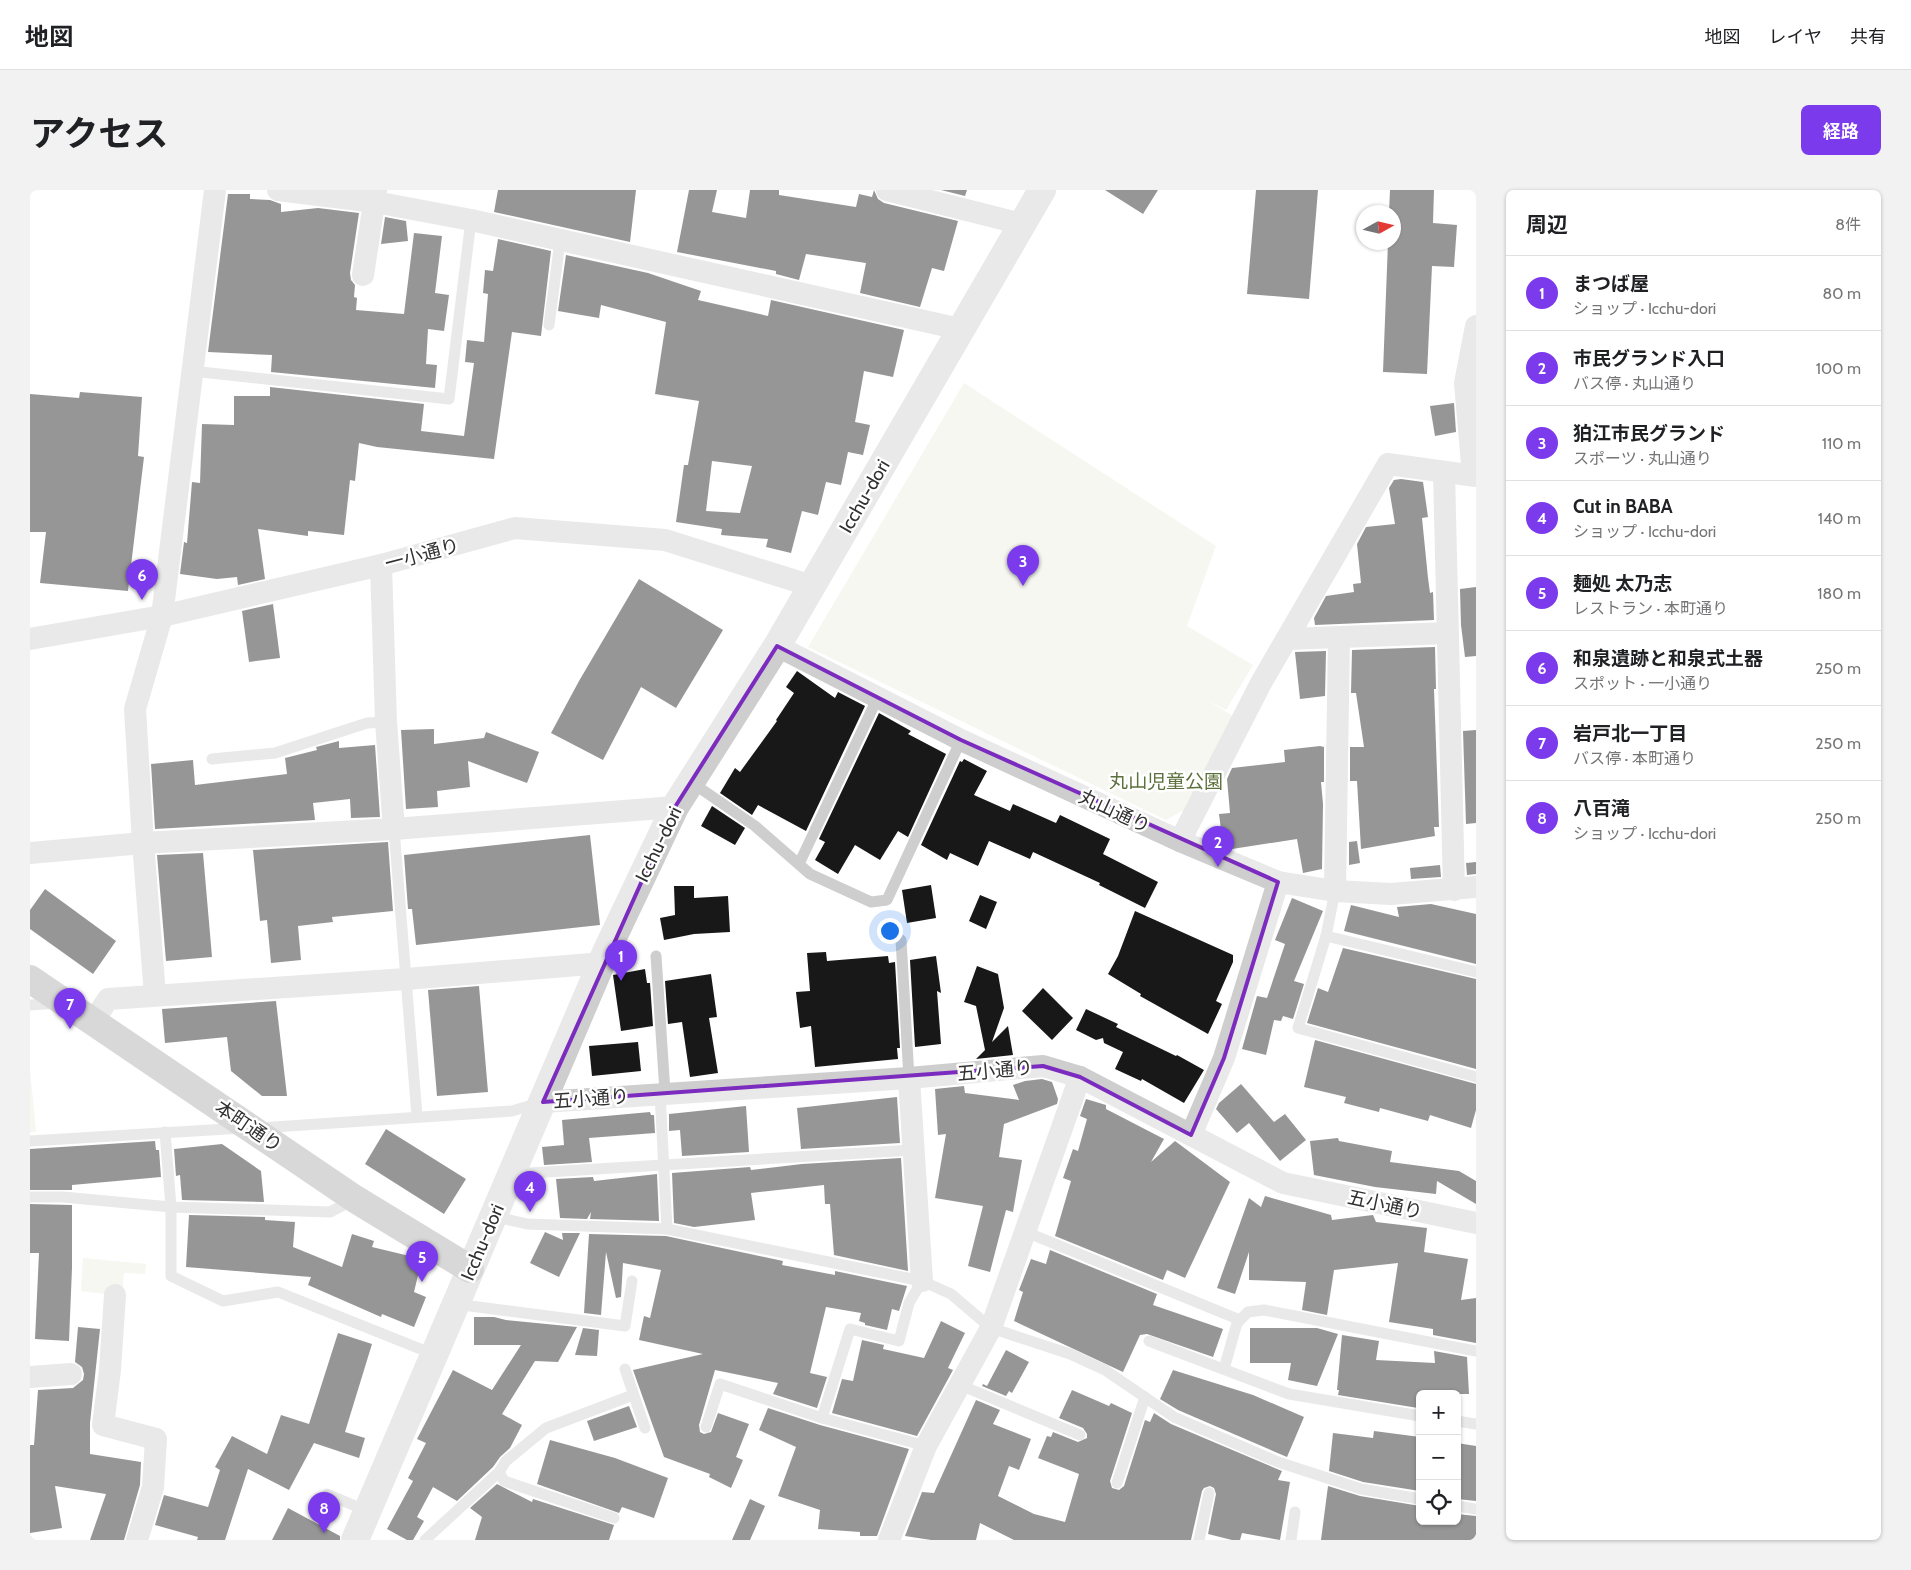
<!DOCTYPE html>
<html lang="ja">
<meta charset="utf-8">
<style>
body{margin:0;font-family:Cabin,"Noto Sans JP",sans-serif;background:#f2f2f2;color:#202124}
.controls{position:absolute;right:15px;bottom:15px;display:grid;overflow:hidden;border-radius:8px;box-shadow:0 1px 4px #0004}
.controls button{width:45px;height:45px;display:grid;place-items:center;padding:0;border:0;border-bottom:1px solid #e0e0e0;background:#fff;color:#202124;font:25px sans-serif}
.compass{position:absolute;left:1326px;top:15px;width:45px;height:45px;border-radius:50%;background:#fff;box-shadow:0 1px 4px #0004;rotate:82deg}
.you{position:absolute;left:859px;top:740px;width:18px;height:18px;margin:-12px;border:4px solid #fff;border-radius:50%;background:#1a73e8;box-shadow:0 0 0 8px #1a73e833}
.badge{display:grid;place-items:center;width:32px;height:32px;border-radius:50%;background:#7c3aed;color:#fff;font-size:16px;font-weight:700}
.pin{position:absolute;translate:-50% -41px;filter:drop-shadow(0 1px 2px #0008)}
.pin::after{content:'';position:absolute;top:26px;width:18px;height:15px;background:inherit;clip-path:polygon(0 0,100% 0,50% 100%)}
.list{margin:0;padding:0;list-style:none}
h2{display:flex;justify-content:space-between;align-items:center;height:65px;margin:0;padding:0 20px;font-size:21px}
h2 small{font-size:16px;font-weight:400;color:#757577}
.list li{display:grid;grid-template-columns:32px 1fr auto;gap:15px;align-items:center;box-sizing:border-box;height:75px;padding:0 20px;border-top:1px solid #e0e0e0}
.list b{display:block;font-size:19px;white-space:nowrap}
.list p{margin:0;font-size:16px;white-space:nowrap;color:#757577}
.list em{font-size:16px;font-style:normal;color:#757577}
.icon{flex:none;width:28px;height:28px;fill:none;stroke:currentColor;stroke-width:2;stroke-linecap:round;stroke-linejoin:round}
.map{position:relative;flex:none;width:1446px;height:1350px;overflow:hidden;border-radius:8px}
header{display:flex;align-items:center;gap:30px;box-sizing:border-box;height:70px;padding:0 25px;background:#fff;border-bottom:1px solid #e0e0e0}
header strong{font-size:24px}
nav{display:flex;gap:28px;margin-inline-start:auto;font-size:18px}
.intro{display:flex;align-items:center;justify-content:space-between;box-sizing:border-box;height:120px;padding:0 30px}
h1{margin:0;font-size:35px}
.button{padding:12px 22px;border-radius:8px;background:#7c3aed;color:#fff;font-size:18px;font-weight:700}
main{display:flex;gap:30px;padding:0 30px}
aside{flex:1;background:#fff;border-radius:8px;box-shadow:0 1px 4px #0004}
.map>svg:first-child{display:block}
.green{fill:#eaeedf}
.building{fill:#181818;fill-rule:evenodd}
.lines{fill:none;stroke-linecap:round;stroke-linejoin:round}
.service{stroke:#cecece;stroke-width:11}
.minor{stroke:#cecece;stroke-width:22}
.tertiary{stroke:#cecece;stroke-width:28}
.primary{stroke:#a9a9a9;stroke-width:28}
.marked{fill:none;stroke:#7b2cbf;stroke-width:4;stroke-linejoin:round}
.labels{text-anchor:middle;stroke-width:5;stroke-linejoin:round;paint-order:stroke}
.street-label{font-size:19px;fill:#313131;stroke:#fff}
.park-label{font-size:19px;fill:#5c703b;stroke:#fff}
</style>
<header>
<strong>地図</strong>
<nav><a>地図</a><a>レイヤ</a><a>共有</a></nav>
</header>
<div class="intro"><h1>アクセス</h1><a class="button">経路</a></div>
<main>
<div class="map">
<svg width="1446" height="1350" viewBox="0 0 1446 1350">
<rect width="100%" height="100%" fill="#fff"/>
<g class="green">
<polygon points="934,193 1186,356 1157,436 1223,475 1196,520 1177,510 1203,526 1158,618 1136,630 778,457"/>
<polygon points="0,879 6,942 0,942"/>
<polygon points="53,1068 116,1074 115,1084 94,1083 92,1106 51,1101"/>
</g>
<g class="building">
<polygon points="468,0 606,0 600,52 464,22"/>
<polygon points="659,0 687,0 682,22 716,28 720,0 749,0 749,5 826,17 829,4 842,7 844,0 848,9 854,13 928,31 914,81 902,78 890,117 830,103 836,73 776,64 769,90 746,84 746,81 647,62"/>
<polygon points="911,0 937,0 935,6"/>
<polygon points="1075,0 1128,0 1113,24"/>
<polygon points="1226,0 1288,0 1279,109 1217,104"/>
<polygon points="1360,0 1404,0 1403,33 1427,35 1424,77 1402,76 1397,184 1353,182 1358,52 1364,52 1364,22 1359,22"/>
<polygon points="198,4 220,4 220,9 240,10 251,14 251,22 288,18 329,23 320,83 321,90 325,95 324,107 327,108 326,120 374,124 384,43 412,46 405,103 419,105 414,141 398,139 396,174 407,175 405,198 241,182 242,165 178,162"/>
<polygon points="355,27 376,31 378,51 351,54"/>
<polygon points="468,49 521,61 511,146 482,142 464,269 347,257 329,253 325,291 320,290 314,345 278,341 278,346 228,339 235,389 208,395 207,387 187,389 150,384 154,352 157,353 162,292 170,293 172,234 204,235 204,206 240,206 240,197 394,214 391,241 434,246 444,173 435,172 437,150 454,152 458,104 453,103 455,80 463,81"/>
<path d="M 536,65 L 618,83 L 671,101 L 668,110 L 738,126 L 741,110 L 874,140 L 863,187 L 834,181 L 825,232 L 840,235 L 833,265 L 818,262 L 811,295 L 796,292 L 788,325 L 772,321 L 761,363 L 736,357 L 738,349 L 691,345 L 692,339 L 646,332 L 654,275 L 658,275 L 669,211 L 625,204 L 636,132 L 571,115 L 569,128 L 528,121 ZM 682,271 L 722,276 L 710,323 L 676,321 Z"/>
<polygon points="50,202 112,207 108,266 114,267 98,401 10,393 16,342 0,342 0,204 49,208"/>
<polygon points="1424,213 1426,242 1405,246 1400,216"/>
<polygon points="1371,289 1393,292 1398,327 1392,328 1398,388 1400,403 1403,402 1404,430 1285,435 1284,428 1296,406 1324,402 1323,394 1331,393 1327,354 1336,337 1365,334 1359,298 1364,290"/>
<polygon points="609,389 693,440 646,518 611,497 573,570 521,543 549,491"/>
<polygon points="1446,397 1446,466 1435,467 1431,435 1430,399"/>
<polygon points="243,414 250,468 219,472 212,421"/>
<polygon points="1405,457 1406,499 1404,499 1409,637 1404,637 1405,646 1331,659 1327,591 1320,591 1320,557 1334,557 1326,503 1321,503 1322,460"/>
<polygon points="1296,461 1295,506 1270,509 1265,462"/>
<polygon points="767,481 805,508 808,502 835,516 776,641 728,615 722,625 690,603 705,578 710,582 747,531 746,530 764,503 756,497"/>
<polygon points="849,523 881,541 878,544 916,564 878,647 868,641 850,670 825,655 808,684 785,670 795,652 789,649"/>
<polygon points="404,539 404,554 454,548 456,542 509,562 497,593 438,571 440,597 407,601 408,617 376,619 371,540"/>
<polygon points="1446,540 1446,633 1436,634 1433,541"/>
<polygon points="309,551 309,558 345,555 350,627 321,628 320,609 283,613 285,630 125,639 121,574 163,570 165,595 257,584 255,568 287,560 286,557"/>
<polygon points="1290,556 1294,557 1294,592 1291,592 1293,614 1292,679 1273,683 1267,649 1202,659 1193,655 1189,624 1200,623 1197,589 1202,578 1255,572 1254,560"/>
<polygon points="934,569 957,581 944,605 980,621 983,614 1026,633 1030,625 1080,649 1073,664 1128,692 1115,718 1069,695 1070,693 1003,662 1000,669 959,651 948,676 920,663 917,670 891,655 930,571 932,572"/>
<polygon points="682,616 715,638 705,655 671,636"/>
<polygon points="560,645 570,735 386,755 382,719 378,719 374,665"/>
<polygon points="1327,651 1330,673 1319,675 1319,652"/>
<polygon points="358,652 363,721 302,727 303,732 268,736 271,770 241,773 237,730 230,731 223,660"/>
<polygon points="173,663 182,767 136,771 127,665"/>
<polygon points="1446,672 1446,684 1437,685 1436,673"/>
<polygon points="1410,675 1411,687 1381,689 1380,678"/>
<polygon points="901,695 906,728 877,733 872,700"/>
<polygon points="644,696 664,696 664,708 698,706 700,742 664,744 634,750 630,728 645,725"/>
<polygon points="15,699 86,751 63,784 0,739 0,720"/>
<polygon points="950,705 967,712 956,739 939,731"/>
<polygon points="1262,708 1293,721 1264,791 1274,794 1263,829 1253,826 1251,831 1244,830 1236,865 1212,859 1227,806 1237,808 1255,754 1245,750"/>
<polygon points="1401,714 1446,724 1446,774 1314,741 1321,715 1369,727 1367,717"/>
<polygon points="1105,721 1203,765 1203,772 1186,811 1192,814 1178,844 1110,806 1111,804 1078,784 1088,766"/>
<polygon points="1313,758 1446,789 1446,879 1277,833 1288,798 1298,802"/>
<polygon points="796,762 797,771 858,766 859,773 865,772 870,858 867,858 868,869 785,877 781,836 770,838 766,802 780,801 777,763"/>
<polygon points="906,766 911,803 907,801 911,854 885,857 880,770"/>
<polygon points="947,776 968,784 974,818 962,852 978,836 983,865 946,869 955,860 946,816 934,812"/>
<polygon points="615,779 617,793 620,793 623,836 591,841 583,785"/>
<polygon points="681,784 687,827 679,828 688,883 660,887 652,832 638,834 635,791"/>
<polygon points="449,796 458,902 407,906 398,800"/>
<polygon points="1013,798 1043,828 1022,850 992,821"/>
<polygon points="246,811 257,906 232,906 201,881 197,847 135,853 132,819"/>
<polygon points="1056,819 1088,834 1086,837 1146,866 1147,865 1174,880 1154,913 1112,889 1111,891 1085,879 1093,862 1074,853 1073,848 1066,850 1046,840"/>
<polygon points="1285,850 1446,894 1446,920 1441,938 1400,925 1398,931 1350,918 1349,922 1314,913 1316,907 1274,897"/>
<polygon points="608,852 611,881 562,886 559,856"/>
<polygon points="1012,889 1022,892 1028,909 1027,914 974,934 969,967 992,970 983,1022 976,1020 960,1082 938,1076 953,1016 905,1008 916,944 908,945 905,899 934,896 935,903 989,910 983,895 995,891"/>
<polygon points="1211,894 1244,932 1255,924 1276,950 1250,971 1219,933 1207,943 1186,919 1189,913"/>
<polygon points="867,907 870,953 771,959 767,918"/>
<polygon points="1056,909 1076,915 1076,919 1134,949 1121,972 1145,951 1200,992 1155,1088 1137,1080 1133,1090 1025,1046 1041,991 1033,988 1043,959 1048,961 1057,929 1050,926"/>
<polygon points="716,916 719,962 652,966 650,940 639,941 639,924"/>
<polygon points="620,922 621,925 624,925 625,943 559,948 562,972 514,975 512,957 534,955 532,930"/>
<polygon points="356,939 436,989 414,1024 335,974"/>
<polygon points="1308,948 1309,951 1362,961 1360,972 1429,981 1446,991 1446,1014 1407,991 1406,1004 1345,997 1284,985 1280,951"/>
<polygon points="125,951 126,960 129,960 131,987 42,995 42,1000 0,1000 0,959"/>
<polygon points="192,954 231,981 234,1012 152,1010 150,985 146,986 144,959"/>
<polygon points="871,968 878,1081 804,1065 800,1014 795,1014 794,995 721,1003 725,1030 664,1037 644,1033 642,983 720,977 721,980 772,974"/>
<polygon points="627,984 629,1031 560,1029 561,1022 557,1029 530,1028 526,989 563,987 564,991"/>
<polygon points="1235,1006 1301,1025 1302,1030 1343,1025 1346,1032 1397,1038 1394,1062 1438,1069 1431,1110 1446,1108 1446,1153 1403,1145 1403,1139 1359,1132 1368,1073 1304,1080 1297,1125 1272,1120 1276,1092 1219,1090 1219,1062 1205,1104 1187,1098 1219,1008 1231,1017"/>
<polygon points="0,1014 42,1015 42,1078 39,1151 5,1149 9,1063 0,1063"/>
<polygon points="159,1025 235,1027 235,1030 265,1032 263,1057 312,1077 322,1044 344,1051 342,1057 392,1069 384,1102 396,1107 384,1137 352,1124 351,1127 278,1095 281,1087 156,1077"/>
<polygon points="515,1042 533,1050 532,1043 550,1043 529,1087 500,1073"/>
<polygon points="559,1044 636,1046 753,1071 752,1075 805,1085 805,1081 877,1096 869,1121 862,1119 857,1140 835,1135 835,1133 829,1131 831,1123 796,1117 780,1183 797,1187 787,1218 743,1204 748,1193 685,1180 669,1235 670,1242 674,1244 681,1242 688,1223 719,1234 706,1267 713,1270 701,1298 679,1287 680,1284 634,1267 603,1180 673,1164 609,1150 614,1126 620,1128 631,1080 593,1073 591,1107 586,1108 576,1062 571,1125 554,1123"/>
<polygon points="1020,1060 1127,1104 1123,1115 1193,1139 1183,1167 1117,1144 1110,1145 1093,1182 984,1131 993,1102 989,1100 1001,1069 1016,1074"/>
<polygon points="444,1127 464,1127 476,1130 547,1137 528,1172 505,1171 472,1224 492,1235 480,1258 470,1267 463,1277 427,1311 403,1297 387,1327 394,1331 383,1350 377,1350 357,1339 383,1291 378,1288 396,1253 387,1249 423,1180 462,1200 491,1155 444,1155"/>
<polygon points="911,1131 935,1143 918,1178 923,1180 887,1246 802,1223 812,1189 823,1191 832,1150 854,1155 853,1159 894,1168"/>
<polygon points="48,1137 70,1139 60,1233 60,1264 111,1272 110,1295 94,1350 60,1350 76,1304 25,1296 32,1338 0,1343 0,1255 4,1255 8,1200 43,1198 53,1190 54,1184 52,1177 45,1172"/>
<polygon points="553,1138 569,1140 567,1166 545,1165"/>
<polygon points="1220,1138 1287,1138 1308,1144 1287,1196 1258,1190 1261,1173 1220,1173"/>
<polygon points="308,1143 342,1154 315,1242 335,1248 329,1268 284,1253 259,1300 218,1279 195,1350 167,1350 168,1347 125,1335 134,1305 178,1317 190,1280 185,1277 202,1246 237,1264 251,1225 279,1234"/>
<polygon points="1312,1145 1349,1151 1346,1170 1405,1173 1404,1161 1437,1167 1439,1204 1389,1204 1388,1218 1308,1205 1309,1200 1307,1200"/>
<polygon points="976,1160 999,1172 982,1203 979,1201 976,1206 952,1196 953,1194 957,1196"/>
<polygon points="1143,1180 1223,1205 1274,1227 1257,1267 1148,1220 1130,1209"/>
<polygon points="1042,1200 1079,1216 1081,1213 1102,1223 1080,1291 1082,1298 1089,1300 1094,1296 1115,1230 1120,1232 1124,1223 1141,1234 1252,1281 1248,1290 1260,1292 1250,1350 1212,1343 1210,1350 1202,1350 1178,1344 1186,1304 1184,1298 1180,1296 1174,1298 1172,1301 1161,1350 984,1350 950,1333 946,1350 901,1350 875,1346 892,1302 904,1303 946,1210 970,1220 963,1234 1001,1249 989,1280 979,1276 968,1306 1004,1324 1035,1332 1049,1284 1008,1268 1017,1246 1021,1247 1023,1242 1048,1252 1057,1248 1057,1244 1053,1238 1029,1228"/>
<polygon points="599,1216 607,1237 564,1251 557,1231"/>
<polygon points="738,1218 790,1235 879,1259 847,1346 830,1346 830,1342 788,1339 790,1320 748,1306 766,1257 729,1240"/>
<polygon points="1344,1241 1390,1247 1390,1301 1333,1292 1299,1281 1303,1243 1343,1248"/>
<polygon points="520,1250 585,1268 638,1288 624,1328 592,1317 589,1323 507,1294"/>
<polygon points="1427,1253 1446,1256 1446,1311 1427,1309"/>
<polygon points="467,1294 502,1312 503,1309 584,1335 579,1350 445,1350 452,1327 440,1318"/>
<polygon points="1298,1296 1330,1306 1390,1316 1390,1331 1427,1331 1427,1324 1446,1326 1446,1350 1291,1350"/>
<polygon points="720,1309 735,1316 720,1350 702,1350"/>
<polygon points="258,1318 310,1346 310,1350 242,1350"/>
</g>
<g class="lines">
<g class="service">
<polyline points="519,135 530,51"/>
<polyline points="162,181 419,209 441,30"/>
<polyline points="182,569 245,563 337,533 356,532"/>
<polyline points="661,592 725,636 780,684 841,712 857,710 931,550"/>
<polyline points="364,639 387,926"/>
<polyline points="769,674 848,507"/>
<polyline points="1305,701 1296,746 1268,838 1446,887"/>
<polyline points="1296,746 1446,782"/>
<polyline points="871,750 879,888"/>
<polyline points="626,766 635,902"/>
<polyline points="0,815 28,813"/>
<polyline points="630,903 637,1039"/>
<polyline points="229,938 482,921 509,913"/>
<polyline points="135,942 141,1017 141,1086 193,1111 248,1102 403,1164"/>
<polyline points="0,951 213,938"/>
<polyline points="483,984 883,960"/>
<polyline points="0,1007 33,1007 141,1017 300,1022 325,1009"/>
<polyline points="463,1026 497,1034 637,1039 892,1091 921,1104 961,1138 1040,1164 1075,1180 1144,1227 1248,1272 1331,1299 1390,1309"/>
<polyline points="996,1042 1210,1130"/>
<polyline points="425,1114 595,1136 602,1091"/>
<polyline points="1119,1151 1259,1204 1390,1226"/>
<polyline points="595,1179 615,1238"/>
<polyline points="1194,1179 1207,1133 1218,1122 1234,1120 1446,1161"/>
<polyline points="930,1195 1050,1245"/>
<polyline points="792,1228 820,1139 869,1151 879,1113 892,1091"/>
<polyline points="1427,1231 1446,1234"/>
<polyline points="676,1237 690,1194 792,1228 896,1256"/>
<polyline points="469,1282 474,1291 584,1328"/>
<polyline points="1087,1293 1115,1207"/>
<polyline points="297,1304 337,1321"/>
<polyline points="1427,1316 1446,1319"/>
<polyline points="395,1350 469,1282 476,1271 516,1238 603,1205"/>
<polyline points="1169,1350 1179,1303"/>
<polyline points="1261,1350 1265,1322"/>
</g>
<g class="minor">
<polyline points="248,0 345,12 441,30 930,139"/>
<polyline points="857,0 992,34"/>
<polyline points="333,85 346,0"/>
<polyline points="1414,282 1424,700"/>
<polyline points="1443,285 1435,193 1446,136"/>
<polyline points="351,375 356,532 364,639"/>
<polyline points="0,449 132,426 351,375 485,338 635,350 782,396"/>
<polyline points="1257,449 1418,443"/>
<polyline points="747,456 931,550 1150,651 1248,692 1305,701 1361,704 1446,697"/>
<polyline points="1150,651 1231,493 1358,274 1446,286"/>
<polyline points="0,663 113,653 364,639 645,617"/>
<polyline points="1305,701 1309,447"/>
<polyline points="125,805 113,653 105,519 132,426 185,0"/>
<polyline points="63,832 78,809 376,789 573,773"/>
<polyline points="879,888 892,1091"/>
<polyline points="513,912 879,888 1013,876 1050,887 1253,993 1446,1033"/>
<polyline points="1161,945 1194,868 1248,692"/>
<polyline points="85,1105 80,1180 73,1235 126,1249 123,1297 107,1350"/>
<polyline points="0,1187 41,1184"/>
<polyline points="859,1350 896,1256 961,1138 1050,887"/>
</g>
<polyline class="tertiary" points="325,1350 577,760 645,617 747,456 1012,0"/>
<polyline class="primary" points="0,789 325,1009 440,1079"/>
</g>
<path d="M0 0H1446V1350H0ZM 747,456 L 931,550 L 1248,692 L 1194,868 L 1161,945 L 1050,887 L 1013,876 L 513,912 L 645,617 Z" fill="#fff" fill-opacity=".55" fill-rule="evenodd"/>
<path class="marked" d="M 747,456 L 931,550 L 1248,692 L 1194,868 L 1161,945 L 1050,887 L 1013,876 L 513,912 L 645,617 Z"/>
<g class="labels">
<g class="street-label">
<text transform="translate(834 306) rotate(-60)" y="7">Icchu-dori</text>
<text transform="translate(392 364) rotate(-15)" y="7">一小通り</text>
<text transform="translate(1085 621) rotate(25)" y="7">丸山通り</text>
<text transform="translate(628 654) rotate(-64)" y="7">Icchu-dori</text>
<text transform="translate(965 880) rotate(-5)" y="7">五小通り</text>
<text transform="translate(561 908) rotate(-4)" y="7">五小通り</text>
<text transform="translate(219 936) rotate(34)" y="7">本町通り</text>
<text transform="translate(1355 1014) rotate(12)" y="7">五小通り</text>
<text transform="translate(452 1052) rotate(-67)" y="7">Icchu-dori</text>
</g>
<g class="park-label">
<text x="1136" y="598">丸山児童公園</text>
</g>
</g>
</svg>
<div class="controls">
<button>+</button>
<button>−</button>
<button><svg class="icon" aria-label="locate" viewBox="0 0 24 24"><circle cx="12" cy="12" r="6"/><path d="M12 2v4M12 18v4M2 12h4M18 12h4"/></svg></button>
</div>
<svg class="compass" viewBox="-18 -18 36 36"><path d="M0-13l5 13h-10z" fill="#e53935"/><path d="M0 13l5-13h-10z" fill="#757577"/></svg>
<div class="you"></div>
<div class="pin badge" style="left:591px;top:791px">1</div>
<div class="pin badge" style="left:1188px;top:677px">2</div>
<div class="pin badge" style="left:993px;top:396px">3</div>
<div class="pin badge" style="left:500px;top:1022px">4</div>
<div class="pin badge" style="left:392px;top:1092px">5</div>
<div class="pin badge" style="left:112px;top:410px">6</div>
<div class="pin badge" style="left:40px;top:839px">7</div>
<div class="pin badge" style="left:294px;top:1343px">8</div>
</div>
<aside>
<h2>周辺<small>8件</small></h2>
<ul class="list">
<li><span class="badge">1</span><div><b>まつば屋</b><p>ショップ · Icchu-dori</p></div><em>80 m</em></li>
<li><span class="badge">2</span><div><b>市民グランド入口</b><p>バス停 · 丸山通り</p></div><em>100 m</em></li>
<li><span class="badge">3</span><div><b>狛江市民グランド</b><p>スポーツ · 丸山通り</p></div><em>110 m</em></li>
<li><span class="badge">4</span><div><b>Cut in BABA</b><p>ショップ · Icchu-dori</p></div><em>140 m</em></li>
<li><span class="badge">5</span><div><b>麺処 太乃志</b><p>レストラン · 本町通り</p></div><em>180 m</em></li>
<li><span class="badge">6</span><div><b>和泉遺跡と和泉式土器</b><p>スポット · 一小通り</p></div><em>250 m</em></li>
<li><span class="badge">7</span><div><b>岩戸北一丁目</b><p>バス停 · 本町通り</p></div><em>250 m</em></li>
<li><span class="badge">8</span><div><b>八百滝</b><p>ショップ · Icchu-dori</p></div><em>250 m</em></li>
</ul>
</aside>
</main>
